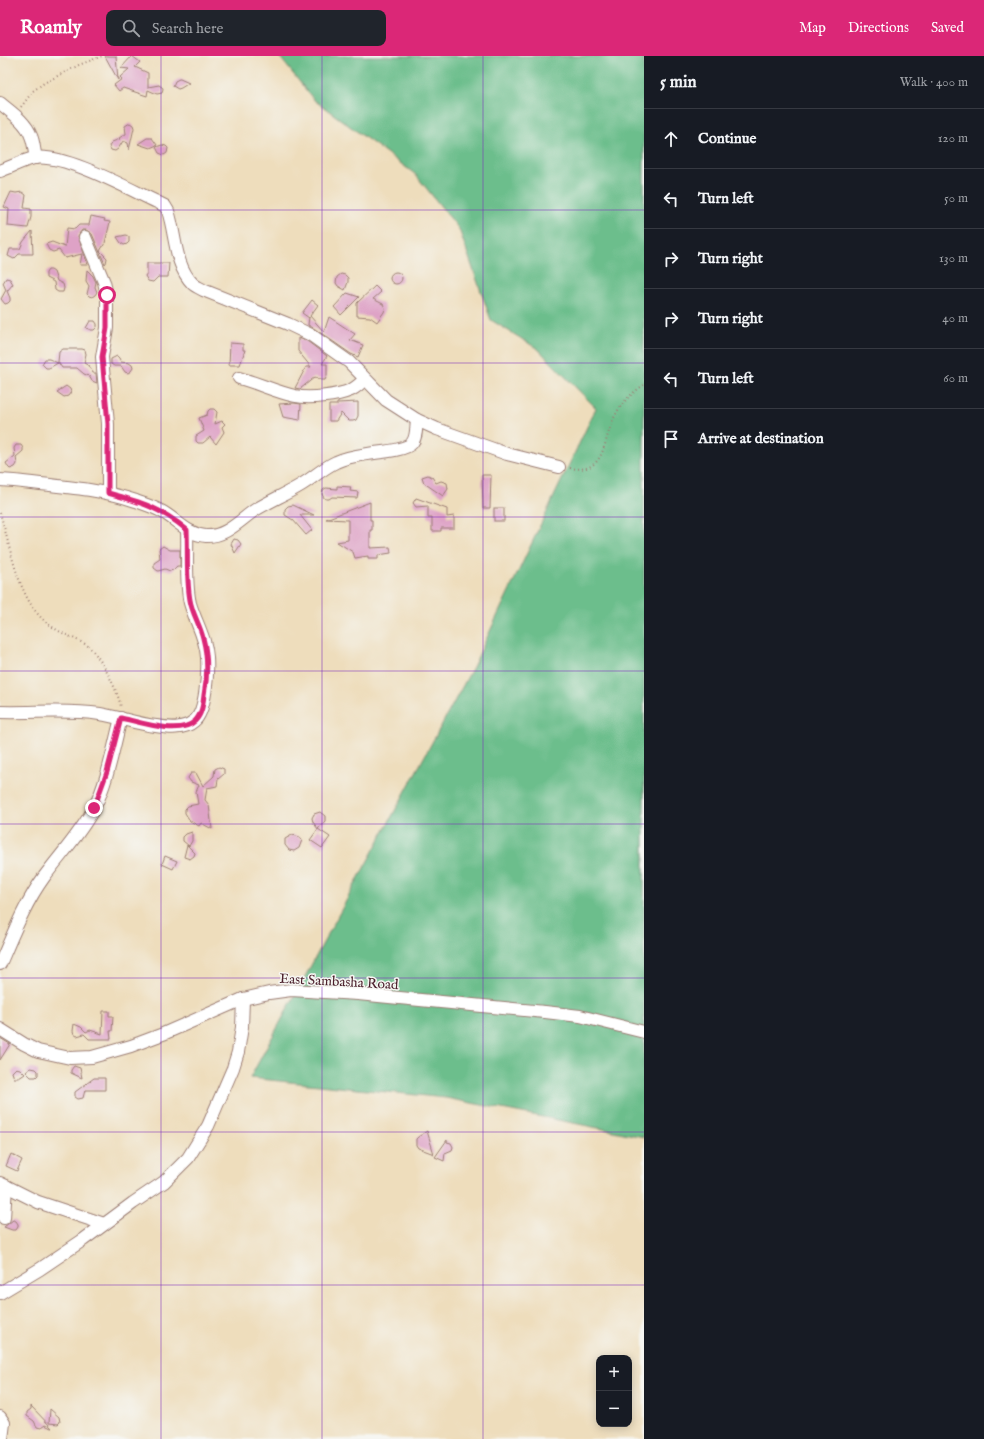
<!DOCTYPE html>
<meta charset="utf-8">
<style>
body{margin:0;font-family:"IM FELL English",serif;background:#20242c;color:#f1f3f6}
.controls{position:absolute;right:12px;bottom:12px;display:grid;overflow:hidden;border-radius:8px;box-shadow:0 2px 10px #0003}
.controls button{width:36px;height:36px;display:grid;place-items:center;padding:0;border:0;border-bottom:1px solid #363941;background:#171b24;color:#f1f3f6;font:20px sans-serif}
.stop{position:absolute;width:12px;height:12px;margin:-9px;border:3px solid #db2777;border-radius:50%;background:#fff}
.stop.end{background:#db2777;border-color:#fff;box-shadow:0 1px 4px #0008}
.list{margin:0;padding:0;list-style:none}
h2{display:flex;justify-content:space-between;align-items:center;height:52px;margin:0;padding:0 16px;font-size:17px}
h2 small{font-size:13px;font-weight:400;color:#9ea1a6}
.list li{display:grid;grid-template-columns:26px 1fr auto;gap:12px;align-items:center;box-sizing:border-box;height:60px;padding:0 16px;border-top:1px solid #363941}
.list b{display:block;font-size:15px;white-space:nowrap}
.list em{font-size:13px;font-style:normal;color:#9ea1a6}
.icon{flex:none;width:22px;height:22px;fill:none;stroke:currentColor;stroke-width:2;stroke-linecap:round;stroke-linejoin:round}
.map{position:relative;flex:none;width:644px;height:1383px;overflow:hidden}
header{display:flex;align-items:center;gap:24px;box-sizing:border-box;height:56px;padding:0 20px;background:#db2777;color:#fff}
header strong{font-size:19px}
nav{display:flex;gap:22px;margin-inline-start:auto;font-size:14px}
.search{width:280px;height:36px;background:#20242c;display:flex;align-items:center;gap:10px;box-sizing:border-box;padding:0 14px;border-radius:8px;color:#9ea1a6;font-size:15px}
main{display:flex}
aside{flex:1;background:#171b24}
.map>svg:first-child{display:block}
.forest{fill:#6cbe8c;stroke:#5b6e5c}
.building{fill:#dea2c6}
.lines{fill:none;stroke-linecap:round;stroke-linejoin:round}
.minor-casing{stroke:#9c7e74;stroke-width:14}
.path{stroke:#9c7e74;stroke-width:2;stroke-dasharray:1 3;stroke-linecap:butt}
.minor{stroke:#fff;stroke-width:12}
.route{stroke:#db2777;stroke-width:5}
.grid{fill:none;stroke:#7b2cbf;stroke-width:1;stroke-opacity:0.55}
.labels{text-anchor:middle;stroke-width:3;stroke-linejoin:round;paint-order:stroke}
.street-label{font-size:14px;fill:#4a1f2b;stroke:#f6f6f2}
</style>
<header>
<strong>Roamly</strong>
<div class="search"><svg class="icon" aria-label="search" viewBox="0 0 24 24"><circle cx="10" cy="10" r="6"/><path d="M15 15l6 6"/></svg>Search here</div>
<nav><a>Map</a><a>Directions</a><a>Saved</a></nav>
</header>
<main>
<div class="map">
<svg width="644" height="1383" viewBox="0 0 644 1383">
<rect width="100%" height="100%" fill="#f6f6f2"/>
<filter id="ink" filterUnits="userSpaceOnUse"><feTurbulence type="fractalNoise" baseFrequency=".025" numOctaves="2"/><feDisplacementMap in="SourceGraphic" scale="8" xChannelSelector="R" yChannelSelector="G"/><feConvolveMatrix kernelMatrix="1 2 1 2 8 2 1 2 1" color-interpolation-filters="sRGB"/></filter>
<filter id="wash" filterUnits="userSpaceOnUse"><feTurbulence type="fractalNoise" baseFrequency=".012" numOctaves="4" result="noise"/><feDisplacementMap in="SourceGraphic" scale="16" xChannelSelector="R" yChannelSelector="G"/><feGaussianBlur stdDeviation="0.9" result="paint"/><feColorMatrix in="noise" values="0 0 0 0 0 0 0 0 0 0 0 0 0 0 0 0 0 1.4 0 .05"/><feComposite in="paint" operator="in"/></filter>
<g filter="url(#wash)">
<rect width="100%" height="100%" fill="#eeddbc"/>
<polygon class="forest" points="279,0 644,0 644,1081 446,1042 250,1022 473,611 596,352 538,293 491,264 459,173 415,118 314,44"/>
<g id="blocks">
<g class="building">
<polygon points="105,0 116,0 118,24"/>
<polygon points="132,0 140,6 135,11 148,17 148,31 159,29 163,32 162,37 157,38 148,34 147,40 123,32 119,35 114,29 122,23 120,21 129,13 121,12"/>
<polygon points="179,23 180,23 189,27 181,32 178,33 173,30 175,25"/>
<polygon points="130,67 133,69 134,72 129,94 128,87 123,85 118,93 115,95 111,94 109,90 110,88 112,86 120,83 119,82 126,78 125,70"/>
<polygon points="147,82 152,82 157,89 150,92 138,88"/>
<polygon points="162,89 166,90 168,92 167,97 164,99 159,97 156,91"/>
<polygon points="11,136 16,137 22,136 26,139 24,152 31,153 31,161 28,172 8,170 9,153 4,151"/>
<polygon points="91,160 105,163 104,165 110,166 105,187 100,195 107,202 106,207 105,208 92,178 86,174 82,174 78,180 88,209 80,209 82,198 65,202 59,194 53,196 49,194 46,188 52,186 65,191 67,172 75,173 79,169 89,169"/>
<polygon points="32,175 33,198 19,198 14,203 8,200 10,193 20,193 23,186"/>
<polygon points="126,179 129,181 129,186 127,188 124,189 121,187 117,181"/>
<polygon points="147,207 169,207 168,221 158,221 153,226 148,225 145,220 147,217"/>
<polygon points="48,214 51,214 54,216 57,225 63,228 64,232 63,236 58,236 55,234 54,226 46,222 46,217"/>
<polygon points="87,214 93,220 96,226 95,231 97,236 95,239 92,241 89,240 87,238 89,230 86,225"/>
<circle cx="396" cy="222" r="6"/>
<polygon points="341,218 345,219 348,222 348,226 345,234 338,230 336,227 337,221"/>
<polygon points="6,222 10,223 13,228 7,235 10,242 10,245 8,247 5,248 1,243 6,234 3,227"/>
<polygon points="375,230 381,236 373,243 383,248 385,252 384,256 377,266 370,261 357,260 357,247"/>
<polygon points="347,237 359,241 341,259 334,251"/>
<polygon points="312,244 318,249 310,260 324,276 329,261 355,278 350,284 363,289 358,301 351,298 315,273 308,269 309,261 309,262 302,257"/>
<polygon points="90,265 95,265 97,268 97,271 94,274 91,274 86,272"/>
<polygon points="298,282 307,285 327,300 322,308 327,308 327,320 325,324 321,324 315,321 300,333 295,332 306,311 311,311 298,295"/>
<polygon points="230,287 243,288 243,294 245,294 240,309 229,309"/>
<polygon points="63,293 82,293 85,294 86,298 84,307 89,310 93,317 96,317 97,327 92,325 89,320 84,318 77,312 62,312 58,306 59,296"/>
<polygon points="117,300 119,302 121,306 129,307 132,309 133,312 131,315 128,317 125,316 121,310 114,310 111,308 111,303"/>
<polygon points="45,303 49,303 58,307 49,312 46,312 42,308"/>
<polygon points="66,330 70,333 71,336 68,340 64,341 57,336"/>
<polygon points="358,346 358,360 356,364 353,365 349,365 341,357 336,365 329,365 329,349 337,349 337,347"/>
<polygon points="294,347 301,348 300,364 283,361 279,348"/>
<polygon points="210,353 214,353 217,356 215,368 222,365 225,368 222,371 224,376 216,388 210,381 203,387 198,387 196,385 196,380 204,375 199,362 207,359 208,355"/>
<polygon points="16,389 21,389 23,392 23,395 16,401 17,408 15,411 10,413 8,411 6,407 15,400 14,392"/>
<polygon points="428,419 432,421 436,427 441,425 447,427 448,433 443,440 424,427 422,421"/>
<polygon points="482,419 491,419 490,452 483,452"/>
<polygon points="337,430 351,431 350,435 358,436 357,442 332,441 329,443 326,443 324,442 322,438 323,434 326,432 337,433"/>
<polygon points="416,442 447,453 447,461 454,460 454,472 441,472 441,475 432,475 432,462 428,462 428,450 416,451 413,447"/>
<polygon points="370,446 370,464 372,464 372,474 370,474 370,492 390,491 391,497 378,499 378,503 368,503 368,500 355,502 353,496 337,486 348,484 348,464 326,463"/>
<polygon points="293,449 314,459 300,459 312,474 306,479 293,464 285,459 285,453 288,450"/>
<rect x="494" y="452" width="10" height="13"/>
<polygon points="234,483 238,484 241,488 235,497 231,488"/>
<polygon points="163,490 170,494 180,494 180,510 177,510 173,514 170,515 165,513 158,515 154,512 154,507 160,503 159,493"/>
<polygon points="219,711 224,713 224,718 218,723 217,730 207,732 205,744 209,749 212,773 201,767 199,770 190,765 185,757 185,753 188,750 198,748 196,736 199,729 191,726 188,722 191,717 196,717 203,730 214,720 215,713"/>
<polygon points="320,756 325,760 325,765 318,773 330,781 322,792 310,784 318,773 313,766 312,762 314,758"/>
<polygon points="192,776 192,785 189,790 183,785 183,781 186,778"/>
<polygon points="292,779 297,780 302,784 299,792 294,795 289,794 285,789 285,783"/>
<polygon points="187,789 195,797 194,800 190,803 184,801"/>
<polygon points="165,800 177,805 173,813 162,808"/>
<polygon points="103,955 109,955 109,960 113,960 112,975 110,975 111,983 89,983 84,978 77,980 74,978 73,975 74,968 81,971 86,976 90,974 102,978"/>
<polygon points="0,982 10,988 0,1004"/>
<polygon points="74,1010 80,1012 82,1022 71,1017 71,1014"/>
<polygon points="16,1012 20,1013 25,1018 19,1022 14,1022 12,1016"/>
<polygon points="31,1012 36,1013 38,1015 38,1019 36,1021 31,1021 26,1016"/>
<polygon points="94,1022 105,1022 105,1034 85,1034 83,1042 78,1043 75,1041 75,1036"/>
<polygon points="427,1075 434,1098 418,1092 416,1089 416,1083 418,1081"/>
<polygon points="447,1084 447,1086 451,1087 453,1091 452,1094 445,1097 444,1105 435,1101"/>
<polygon points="11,1098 22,1104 17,1115 6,1110"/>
<polygon points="13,1164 16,1165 18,1168 18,1171 16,1174 12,1174 4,1171"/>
<polygon points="31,1350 52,1372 51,1372 45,1369 41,1372 37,1371 34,1365 27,1360 27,1356 31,1353"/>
<polygon points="50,1353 59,1361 60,1366 58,1368 49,1367"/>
</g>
</g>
</g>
<g filter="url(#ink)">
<use href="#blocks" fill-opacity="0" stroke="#9c7e74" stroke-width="1"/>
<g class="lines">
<g class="minor-casing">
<g id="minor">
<path d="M 0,47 C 11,56 26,66 31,80 C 34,86 34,95 36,102"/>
<path d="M 0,115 C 11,111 22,105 34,102 C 64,97 129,133 157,146 L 165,150 L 168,155 C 176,178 174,209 193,228 C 195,230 200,232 203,234 L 288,268 L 311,279 L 349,306 L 386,344 L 417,364 L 437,373 L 507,398 L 559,411"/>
<polyline points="85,181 104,226 107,239 107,272 102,301 108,368 108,437"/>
<path d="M 239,322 C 258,327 276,336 295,340 C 309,343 337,340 351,334 C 357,331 361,327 365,323"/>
<path d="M 0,424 L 14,425 C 55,430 97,432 136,445 C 144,448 154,451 161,455 C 176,463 188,479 206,480 C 226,481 240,464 255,454 C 270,445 286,438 301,429 C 313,422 323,412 336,406 C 348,400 362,399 374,397 C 383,396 406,394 412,387 C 417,381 416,371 417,364"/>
<path d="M 0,656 C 33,657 67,653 100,658 C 119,661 137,668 156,670 C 168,672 184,674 194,665 C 206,656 208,616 207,601 C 206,582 195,565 190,547 C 185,527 188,495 187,474"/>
<path d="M 0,908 C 13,878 25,847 44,821 C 61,798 81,777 94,752 C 107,728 114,689 121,662"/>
<polyline points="0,973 24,988 38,995 70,1002 92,1001 131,990 163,978 243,943 269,937 291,934 358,938 545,956 580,960 644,976"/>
<polyline points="0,1127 38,1146 104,1168"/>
<polyline points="4,1162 6,1130"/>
<polyline points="0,1237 40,1213 83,1184 133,1147 164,1126 188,1102 208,1070 233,1012 238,996 242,971 243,943"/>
<polyline points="0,1361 4,1367 2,1383"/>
</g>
</g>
<g class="path">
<polyline points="21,51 33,35 44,27 79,9 102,0"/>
<path d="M 570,412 C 608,419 602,382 616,358 C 622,346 633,336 644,329"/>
<path d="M 0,457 C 10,489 16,531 37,557 C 51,574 66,578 85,588 C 99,596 118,635 121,651"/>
</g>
<use href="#minor" class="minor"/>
</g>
</g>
<g class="lines" filter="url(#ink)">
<path class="route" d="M 94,752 L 107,716 L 121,662 C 139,666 180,680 195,665 C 202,658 203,648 204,639 C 208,619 208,601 203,582 C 200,569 192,557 190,544 C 186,521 188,497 187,474 C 161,452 141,446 108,437 L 108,368 L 102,301 L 107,272 L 107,239"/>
</g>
<path class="grid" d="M 161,0 L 161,1383M 322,0 L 322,1383M 483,0 L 483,1383M 0,154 L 644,154M 0,307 L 644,307M 0,461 L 644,461M 0,615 L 644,615M 0,768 L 644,768M 0,922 L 644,922M 0,1076 L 644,1076M 0,1229 L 644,1229"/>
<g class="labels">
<g class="street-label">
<text transform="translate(339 925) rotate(3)" y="5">East Sambasha Road</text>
</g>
</g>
</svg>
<div class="controls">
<button>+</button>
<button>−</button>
</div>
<div class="stop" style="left:107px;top:239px"></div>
<div class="stop end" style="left:94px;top:752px"></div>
</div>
<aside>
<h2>5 min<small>Walk · 400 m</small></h2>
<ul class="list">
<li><svg class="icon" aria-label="ahead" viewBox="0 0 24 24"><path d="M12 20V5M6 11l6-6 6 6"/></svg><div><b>Continue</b></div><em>120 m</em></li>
<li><svg class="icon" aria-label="left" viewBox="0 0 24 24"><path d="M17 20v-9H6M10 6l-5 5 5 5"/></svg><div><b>Turn left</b></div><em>50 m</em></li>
<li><svg class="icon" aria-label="right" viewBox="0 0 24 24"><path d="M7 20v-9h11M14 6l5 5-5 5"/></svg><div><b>Turn right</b></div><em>130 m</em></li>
<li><svg class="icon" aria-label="right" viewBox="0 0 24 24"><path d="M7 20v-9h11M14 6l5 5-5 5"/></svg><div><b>Turn right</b></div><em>40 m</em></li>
<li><svg class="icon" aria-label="left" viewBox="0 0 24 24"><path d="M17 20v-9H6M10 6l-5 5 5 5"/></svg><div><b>Turn left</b></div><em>60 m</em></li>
<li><svg class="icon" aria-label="arrive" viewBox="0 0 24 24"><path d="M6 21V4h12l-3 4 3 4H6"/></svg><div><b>Arrive at destination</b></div></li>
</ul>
</aside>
</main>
